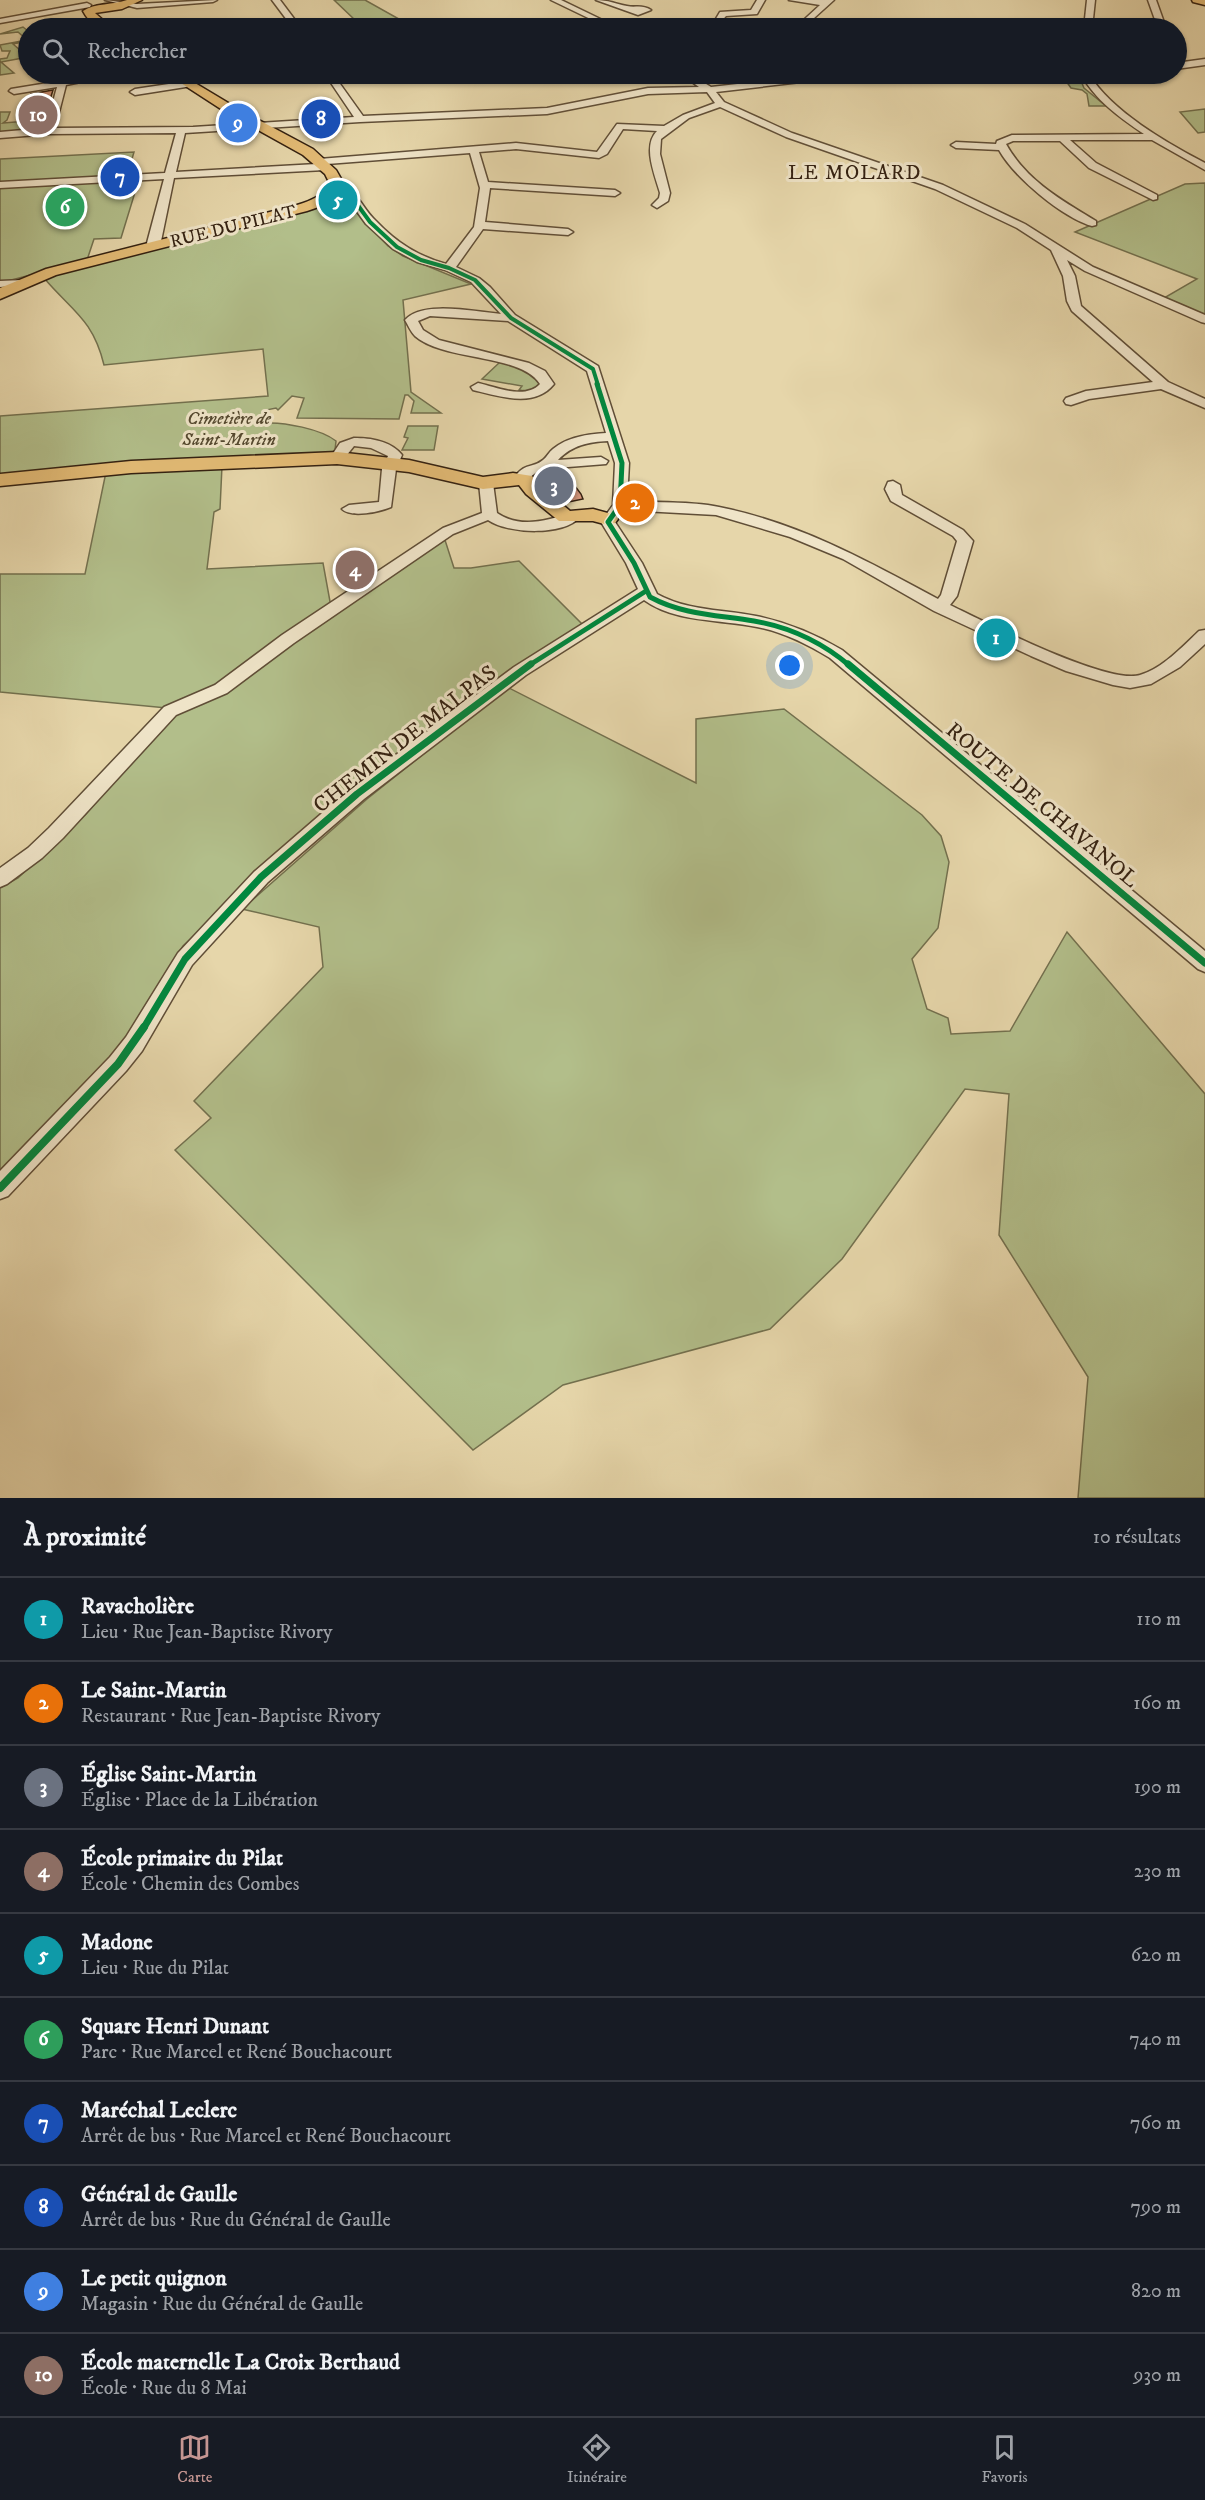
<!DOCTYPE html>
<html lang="fr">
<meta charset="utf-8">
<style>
body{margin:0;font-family:"IM FELL DW Pica",serif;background:#20242c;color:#f1f3f6}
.you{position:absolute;left:790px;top:666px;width:21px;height:21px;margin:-15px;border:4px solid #fff;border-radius:50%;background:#1a73e8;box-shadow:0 0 0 9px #1a73e833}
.badge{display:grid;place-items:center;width:39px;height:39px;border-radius:50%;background:#c59692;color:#fff;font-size:20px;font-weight:700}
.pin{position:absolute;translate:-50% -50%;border:3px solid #fff;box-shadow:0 2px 6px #0006}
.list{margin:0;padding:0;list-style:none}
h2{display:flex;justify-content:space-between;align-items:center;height:78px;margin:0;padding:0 24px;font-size:26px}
h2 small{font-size:20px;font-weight:400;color:#9ea1a6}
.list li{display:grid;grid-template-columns:39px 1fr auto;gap:18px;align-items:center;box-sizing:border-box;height:84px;padding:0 24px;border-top:2px solid #363941}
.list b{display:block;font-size:22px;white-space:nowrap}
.list p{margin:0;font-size:20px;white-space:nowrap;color:#9ea1a6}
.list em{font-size:20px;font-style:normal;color:#9ea1a6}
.icon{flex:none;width:33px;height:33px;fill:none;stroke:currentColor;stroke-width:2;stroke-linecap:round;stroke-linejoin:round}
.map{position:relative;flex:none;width:1205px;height:1498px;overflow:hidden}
.search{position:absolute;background:#171b24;box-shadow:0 2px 4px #0004;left:18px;right:18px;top:18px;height:66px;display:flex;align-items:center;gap:15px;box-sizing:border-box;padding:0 21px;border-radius:33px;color:#9ea1a6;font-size:22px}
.sheet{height:918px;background:#171b24}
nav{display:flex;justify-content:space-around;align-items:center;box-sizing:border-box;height:84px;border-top:2px solid #363941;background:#171b24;font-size:16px;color:#9ea1a6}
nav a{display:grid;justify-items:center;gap:3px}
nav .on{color:#c59692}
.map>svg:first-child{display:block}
.green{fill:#b2be8a;stroke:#73704e;stroke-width:1.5}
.building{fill:#da9a7f;stroke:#342111;stroke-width:1.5}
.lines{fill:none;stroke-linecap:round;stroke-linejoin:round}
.minor-casing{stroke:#604e37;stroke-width:3}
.major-casing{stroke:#342111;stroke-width:3}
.minor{fill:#efe4c8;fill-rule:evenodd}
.major{fill:#e3bb75;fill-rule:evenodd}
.cycleway-far3-casing{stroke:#efe4c8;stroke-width:6}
.cycleway-far2-casing{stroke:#efe4c8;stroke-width:8}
.cycleway-far1-casing{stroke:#efe4c8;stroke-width:10}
.cycleway-casing{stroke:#efe4c8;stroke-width:12}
.cycleway-far3{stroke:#00873e;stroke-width:4}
.cycleway-far2{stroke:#00873e;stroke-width:5}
.cycleway-far1{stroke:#00873e;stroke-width:7}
.cycleway{stroke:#00873e;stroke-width:8}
.labels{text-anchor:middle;stroke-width:6;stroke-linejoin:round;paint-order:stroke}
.far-street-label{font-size:18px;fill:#342111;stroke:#efe4c8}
.far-park-label{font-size:18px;font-style:italic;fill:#54482f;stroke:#efe4c8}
.far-neighbourhood-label{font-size:20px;letter-spacing:1.5px;fill:#342111;stroke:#efe4c8}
.street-label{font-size:22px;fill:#342111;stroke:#efe4c8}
</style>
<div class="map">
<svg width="1205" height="1498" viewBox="0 0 1205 1498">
<rect width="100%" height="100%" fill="#e6d6aa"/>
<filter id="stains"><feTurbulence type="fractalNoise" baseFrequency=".00333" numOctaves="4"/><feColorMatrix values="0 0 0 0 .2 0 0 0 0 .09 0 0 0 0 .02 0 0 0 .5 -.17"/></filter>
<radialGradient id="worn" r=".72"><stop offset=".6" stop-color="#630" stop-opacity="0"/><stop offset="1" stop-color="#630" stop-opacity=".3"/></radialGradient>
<g class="green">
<polygon points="334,0 365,0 415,28 307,28 356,21"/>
<polygon points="23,27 28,31 28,41 13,44 28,57 1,62 14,73 0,75 0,59 7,58 10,51 2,51 0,45 27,40 18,32 0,34"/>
<polygon points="1061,74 1078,74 1084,88 1106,106 1089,106 1087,94 1082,90 1071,88"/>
<polygon points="47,107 51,109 46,128 0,132 0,112 10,112 7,120 3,123 27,121 23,128 41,127 46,124 39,120 46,122 44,120"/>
<polygon points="1205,109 1205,132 1198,133 1180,112"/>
<polygon points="134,152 127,176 140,176 121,238 94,239 87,260 0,283 0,159"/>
<polygon points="1205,183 1205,322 1164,298 1197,279 1075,232 1185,184"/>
<path d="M 341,195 L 346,197 L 349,204 L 388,246 L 403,256 L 471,284 L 403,300 L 411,392 L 441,413 L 411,413 L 414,401 L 408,395 L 405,395 L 399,419 L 297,418 L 304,398 L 292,396 L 278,410 L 276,408 L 266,410 L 266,423 C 284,422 321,429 336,441 L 335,450 L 331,453 L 0,476 L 0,416 L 268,396 L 263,349 L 104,365 C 93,319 72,311 44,278 L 322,204 L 343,201 L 342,198 L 326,202 L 333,196 Z"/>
<path d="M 500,362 L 527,370 L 541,383 C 536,390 527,392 519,390 L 522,386 L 482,379 Z"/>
<polygon points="408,426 438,426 434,450 402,450 408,438 404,437"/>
<polygon points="222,466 220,509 214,512 207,569 323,563 331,607 207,694 167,708 0,692 0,574 85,574 106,472"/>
<polygon points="444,537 454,568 471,568 519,561 582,624 353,786 183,946 117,1056 0,1180 0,888 18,878 86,814 169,718 217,697"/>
<polygon points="507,687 696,783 696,719 784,709 922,815 941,836 949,862 938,928 912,959 927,1009 948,1018 951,1034 1010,1031 1067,932 1205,1094 1205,1498 1078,1498 1088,1377 999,1235 1009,1094 965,1089 842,1259 770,1329 563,1385 473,1450 175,1150 211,1118 194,1101 323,967 319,927 242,909 367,799"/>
</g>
<g class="building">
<polygon points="53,90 42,126 23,128 26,120 19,120 27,97 31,94"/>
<polygon points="563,470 581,494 583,499 564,503 535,476 545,471"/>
</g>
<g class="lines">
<g class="minor-casing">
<g id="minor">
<polygon points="105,0 137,4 217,0 213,2 137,8"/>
<polygon points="272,0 280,0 301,28 293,28"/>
<polygon points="551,0 561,0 619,28 609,28"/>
<path d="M 596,0 C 608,0 616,4 627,6 C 636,8 642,4 651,10 L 638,15 Z"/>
<polygon points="757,0 765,0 757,14 726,16 717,26 636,28 640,26 714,22 720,12 751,10"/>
<polygon points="789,0 834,0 803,28 795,28 820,5"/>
<polygon points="1087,0 1095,0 1092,28 1084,28"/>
<polygon points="1148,0 1156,0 1166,28 1158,28"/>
<polygon points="87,3 91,5 90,7 0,23 0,19"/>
<polygon points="1205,59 1205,65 1176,69 1176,63"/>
<path d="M 103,74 L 120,74 L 66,85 L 55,128 L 193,127 L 354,117 L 325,74 L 333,74 L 363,116 L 547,108 L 648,88 L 699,87 L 681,74 L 690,74 L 711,87 L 826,74 L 848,74 L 844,77 L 716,92 L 724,102 L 792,133 L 943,185 L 1025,224 L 1093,267 L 1205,315 L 1205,323 L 1201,322 L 1085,271 L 1067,260 L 1075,276 L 1081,306 L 1168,382 L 1205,399 L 1205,408 L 1161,389 L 1089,399 L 1071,405 L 1066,404 L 1064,401 L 1066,398 L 1086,391 L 1153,382 L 1072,311 L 1067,301 L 1063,276 L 1051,250 L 1017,228 L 935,189 L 786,137 L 720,107 L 689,118 L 661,139 L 660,154 L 670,193 L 668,201 L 657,208 L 652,205 L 659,198 L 660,193 C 655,175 642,146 657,131 L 623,129 L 607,154 L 599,158 L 516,149 L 479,152 L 488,182 L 615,190 L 620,193 L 615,196 L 490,188 L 485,222 L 568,229 L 573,232 L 568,235 L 483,229 L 456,267 L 479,278 L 490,287 L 515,315 L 598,366 L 629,463 L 627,501 C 657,503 690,501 719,507 C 799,523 868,561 938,599 L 941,595 L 957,541 L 953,536 L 891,501 L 885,489 L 888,482 L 893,481 L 900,485 L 902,495 L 963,530 L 973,541 L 957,596 L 950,605 C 985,622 1107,685 1140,675 C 1163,668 1182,647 1199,631 L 1205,630 L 1205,644 L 1180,667 L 1151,684 L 1130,688 L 1113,685 L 1066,671 L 1031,656 L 934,611 L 843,559 L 790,537 L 716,515 L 624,510 L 615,522 L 642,563 L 657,594 C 688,611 721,609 756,616 C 786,622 815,634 842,650 L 1205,951 L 1205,972 L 1198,969 L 830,658 C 807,644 783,632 757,627 C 719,619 676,623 644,600 L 526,675 L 364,799 L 268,882 L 192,965 L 142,1051 L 126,1071 L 8,1196 L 0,1199 L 0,1171 L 110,1057 L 126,1037 L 178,953 L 254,872 L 350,789 L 514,667 L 638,589 L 626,563 L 601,522 L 613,505 L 615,463 L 608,441 C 589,442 572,445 558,460 L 601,457 L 608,461 L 606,464 L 543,469 C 533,472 529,481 520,483 L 513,479 C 526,461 532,469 543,460 C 547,457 549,452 553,449 C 567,437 588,434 606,433 L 587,371 L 508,321 L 430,316 L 418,321 L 423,330 L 439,340 L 529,363 L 545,371 L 554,384 C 534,409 499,396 473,390 L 471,387 L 478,383 C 496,387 525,400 540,384 C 520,353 445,362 415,336 C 411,332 408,325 405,320 C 422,300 476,312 501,314 L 471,282 L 445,270 L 417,262 L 393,249 L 366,224 L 345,195 L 331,189 L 336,186 C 362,193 359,205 376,221 C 397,243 418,256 446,264 L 474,227 L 480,188 L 470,153 L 327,164 L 330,167 L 325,170 L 174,178 L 160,246 L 154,249 L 150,248 L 147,243 L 164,179 L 0,188 L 0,182 L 165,173 L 176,133 L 50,134 L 0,138 L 0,132 L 46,128 L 57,87 L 14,94 L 9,91 L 11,89 ZM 707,92 L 715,103 L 683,115 L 664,126 L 617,124 L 597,152 L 516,143 L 319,159 L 314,162 L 317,164 L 176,172 L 185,133 L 360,122 L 547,114 L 648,94 Z"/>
<path d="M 1081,74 L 1089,74 C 1111,111 1167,143 1205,163 L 1205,170 L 1152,140 L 1070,140 L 1096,163 L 1157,195 L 1157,199 L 1153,200 L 1089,168 L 1060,141 L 1013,141 L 1006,144 C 1026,180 1061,200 1096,221 L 1096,225 L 1092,226 C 1062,217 1014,177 999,150 L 956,148 L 951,145 L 956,142 L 996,144 L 997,141 L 1012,135 L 1144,134 C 1120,118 1095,100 1081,74 Z"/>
<polygon points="189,81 192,82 192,86 135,95 130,92 135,89"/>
<polygon points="23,280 27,281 27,285 0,287 0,281"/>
<path d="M 354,438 C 371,438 391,441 402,455 L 396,469 L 391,507 C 379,512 351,518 342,509 L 349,505 L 379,502 L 382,469 L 388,456 L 371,448 L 354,446 L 342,461 L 332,461 L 330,458 L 340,443 Z"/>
<path d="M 486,479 L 493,483 L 497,513 C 522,530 548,519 573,513 L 580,517 C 564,536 508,534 488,520 L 453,534 L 294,643 L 227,693 L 176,715 L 63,838 L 42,858 L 7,884 L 0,887 L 0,868 L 28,848 L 49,828 L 164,707 L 215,685 L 282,635 L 443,528 L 482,513 L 479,483 Z"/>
</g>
</g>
<g class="major-casing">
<g id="major">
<path d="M 127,0 L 142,0 L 122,9 L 95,13 L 112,28 C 98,28 90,24 83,11 C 94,3 114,5 127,0 Z"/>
<polygon points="1192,0 1205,0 1205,5 1193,2"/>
<path d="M 167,74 L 180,74 L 240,110 L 313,149 L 336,170 L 344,184 C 337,200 323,206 307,211 L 56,275 L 0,299 L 0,288 L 46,269 L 297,205 C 310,201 323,196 330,184 L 325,174 L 303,155 L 224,111 Z"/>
<polygon points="337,452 409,460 483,477 513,473 532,476 540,486 570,511 593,509 615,515 618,519 615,523 608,525 593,521 559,521 526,494 519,485 483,489 409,472 337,464 131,473 0,486 0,474 131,461"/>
</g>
</g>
<use href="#minor" class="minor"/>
<use href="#major" class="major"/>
<g class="cycleway-far3-casing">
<polyline id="cycleway-far3" points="336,189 349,193 370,222 397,247 421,260 449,268 475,280 511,318 593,369 598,385"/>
</g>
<g class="cycleway-far2-casing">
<g id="cycleway-far2">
<path d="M 597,384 L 622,463 L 620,505 L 608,522 L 634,563 L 650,597 C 683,615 718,615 754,621 C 789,627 823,643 850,666"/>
<polyline points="528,666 646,591"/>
</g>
</g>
<g class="cycleway-far1-casing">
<g id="cycleway-far1">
<polyline points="848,664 1205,963"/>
<polyline points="143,1029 185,959 261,877 357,794 531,664"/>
</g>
</g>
<g class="cycleway-casing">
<polyline id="cycleway" points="0,1188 118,1064 144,1027"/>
</g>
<use href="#cycleway-far3" class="cycleway-far3"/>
<use href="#cycleway-far2" class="cycleway-far2"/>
<use href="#cycleway-far1" class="cycleway-far1"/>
<use href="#cycleway" class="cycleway"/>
</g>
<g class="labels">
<g class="far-street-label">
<text transform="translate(233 226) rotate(-14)" y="6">RUE DU PILAT</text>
</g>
<g class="far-park-label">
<text x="229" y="424">Cimetière de<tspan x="229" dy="21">Saint-Martin</tspan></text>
</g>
<g class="far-neighbourhood-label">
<text x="855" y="179">LE MOLARD</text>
</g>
<g class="street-label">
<text transform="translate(404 738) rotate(-38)" y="8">CHEMIN DE MALPAS</text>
<text transform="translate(1043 804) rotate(40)" y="8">ROUTE DE CHAVANOL</text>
</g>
</g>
<rect width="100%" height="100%" filter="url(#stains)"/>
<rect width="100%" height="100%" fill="url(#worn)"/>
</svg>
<div class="you"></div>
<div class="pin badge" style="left:996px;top:638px;background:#0f9aa8">1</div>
<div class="pin badge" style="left:635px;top:503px;background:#e8710a">2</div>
<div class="pin badge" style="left:554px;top:486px;background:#6b7280">3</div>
<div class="pin badge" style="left:355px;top:570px;background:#8d6e63">4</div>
<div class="pin badge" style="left:338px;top:200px;background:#0f9aa8">5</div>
<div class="pin badge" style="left:65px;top:207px;background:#2e9e5b">6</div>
<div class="pin badge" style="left:120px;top:177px;background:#1a4fb4">7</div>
<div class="pin badge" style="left:321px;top:119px;background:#1a4fb4">8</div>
<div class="pin badge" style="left:238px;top:123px;background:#3f7fe0">9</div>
<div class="pin badge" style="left:38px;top:115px;background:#8d6e63">10</div>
<div class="search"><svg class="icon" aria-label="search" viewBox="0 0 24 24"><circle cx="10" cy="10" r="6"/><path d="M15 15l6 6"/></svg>Rechercher</div>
</div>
<section class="sheet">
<h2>À proximité<small>10 résultats</small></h2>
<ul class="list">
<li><span class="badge" style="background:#0f9aa8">1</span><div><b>Ravacholière</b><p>Lieu · Rue Jean-Baptiste Rivory</p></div><em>110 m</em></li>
<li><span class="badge" style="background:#e8710a">2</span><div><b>Le Saint-Martin</b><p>Restaurant · Rue Jean-Baptiste Rivory</p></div><em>160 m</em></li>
<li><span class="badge" style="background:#6b7280">3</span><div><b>Église Saint-Martin</b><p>Église · Place de la Libération</p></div><em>190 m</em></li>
<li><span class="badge" style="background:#8d6e63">4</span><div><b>École primaire du Pilat</b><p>École · Chemin des Combes</p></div><em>230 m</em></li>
<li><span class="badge" style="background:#0f9aa8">5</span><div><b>Madone</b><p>Lieu · Rue du Pilat</p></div><em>620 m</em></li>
<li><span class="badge" style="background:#2e9e5b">6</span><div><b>Square Henri Dunant</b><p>Parc · Rue Marcel et René Bouchacourt</p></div><em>740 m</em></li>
<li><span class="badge" style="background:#1a4fb4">7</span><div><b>Maréchal Leclerc</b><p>Arrêt de bus · Rue Marcel et René Bouchacourt</p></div><em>760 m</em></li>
<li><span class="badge" style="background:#1a4fb4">8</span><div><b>Général de Gaulle</b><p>Arrêt de bus · Rue du Général de Gaulle</p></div><em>790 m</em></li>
<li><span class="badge" style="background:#3f7fe0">9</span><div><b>Le petit quignon</b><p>Magasin · Rue du Général de Gaulle</p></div><em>820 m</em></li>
<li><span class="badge" style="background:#8d6e63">10</span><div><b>École maternelle La Croix Berthaud</b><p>École · Rue du 8 Mai</p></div><em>930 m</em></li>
</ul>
</section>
<nav>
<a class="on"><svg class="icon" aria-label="map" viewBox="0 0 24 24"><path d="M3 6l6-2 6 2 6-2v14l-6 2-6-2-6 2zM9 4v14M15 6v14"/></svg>Carte</a>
<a><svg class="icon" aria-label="directions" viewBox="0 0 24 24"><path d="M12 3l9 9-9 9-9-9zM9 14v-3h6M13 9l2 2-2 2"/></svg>Itinéraire</a>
<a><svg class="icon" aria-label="saved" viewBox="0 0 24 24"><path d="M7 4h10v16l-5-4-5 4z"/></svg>Favoris</a>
</nav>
